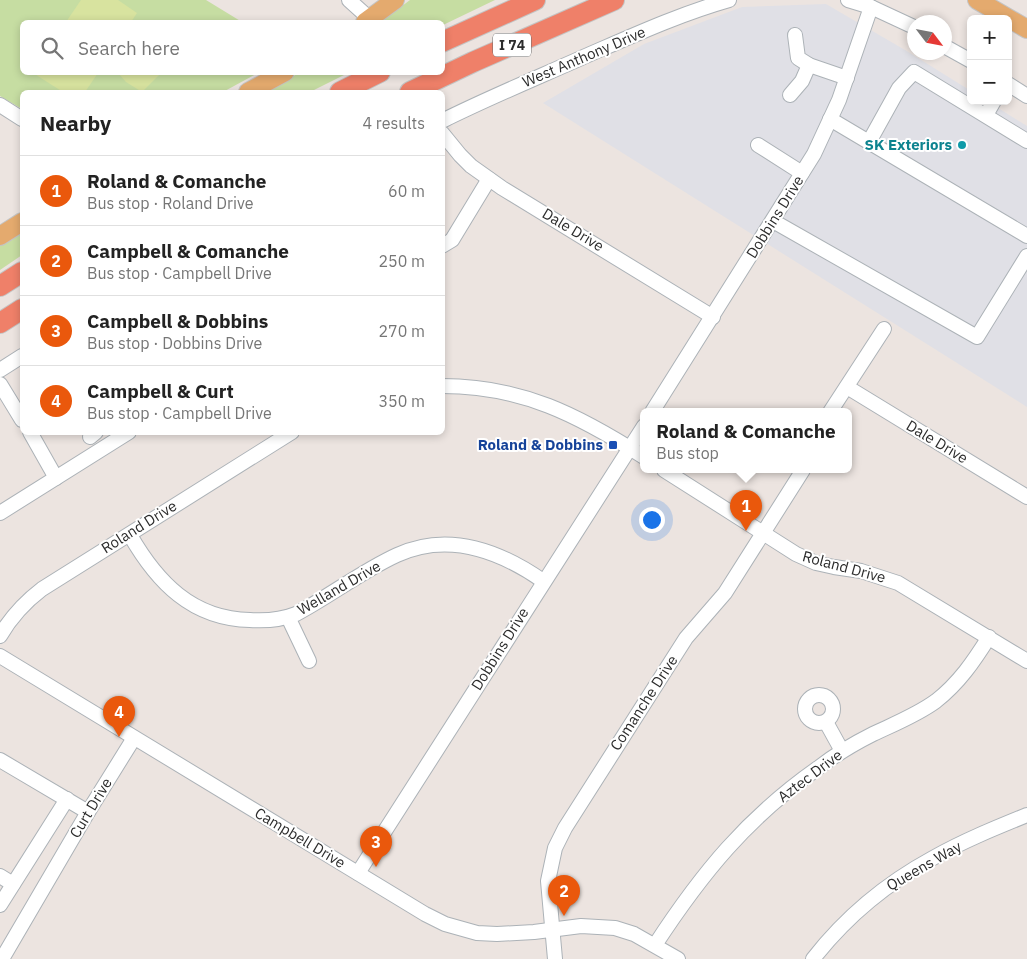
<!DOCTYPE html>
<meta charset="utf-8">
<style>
body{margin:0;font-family:"IBM Plex Sans",sans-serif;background:#f2f2f2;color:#222}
.controls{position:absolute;right:15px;top:15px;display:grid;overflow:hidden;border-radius:8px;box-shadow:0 2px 8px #0003}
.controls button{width:45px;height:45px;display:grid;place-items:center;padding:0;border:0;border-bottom:1px solid #e0e0e0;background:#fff;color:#222;font:25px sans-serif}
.compass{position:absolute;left:907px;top:15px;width:45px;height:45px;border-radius:50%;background:#fff;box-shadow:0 2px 8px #0003;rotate:122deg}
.you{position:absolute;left:651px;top:519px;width:18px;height:18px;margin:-12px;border:4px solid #fff;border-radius:50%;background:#1a73e8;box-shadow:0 0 0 8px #1a73e833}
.badge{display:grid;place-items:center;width:32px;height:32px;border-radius:50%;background:#ea580c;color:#fff;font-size:16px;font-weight:700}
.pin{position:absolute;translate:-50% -41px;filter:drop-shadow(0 1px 2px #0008)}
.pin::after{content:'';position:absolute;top:26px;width:18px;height:15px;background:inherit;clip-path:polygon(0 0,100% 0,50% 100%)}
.popup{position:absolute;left:640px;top:408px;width:212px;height:65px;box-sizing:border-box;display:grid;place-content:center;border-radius:8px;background:#fff;filter:drop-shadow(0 1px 4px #0005);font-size:16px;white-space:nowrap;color:#767676}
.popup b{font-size:19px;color:#222}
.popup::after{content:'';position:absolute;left:50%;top:100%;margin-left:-10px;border:10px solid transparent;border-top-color:#fff}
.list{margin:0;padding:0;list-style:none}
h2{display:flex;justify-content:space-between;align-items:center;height:65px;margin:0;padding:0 20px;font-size:21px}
h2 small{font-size:16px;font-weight:400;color:#767676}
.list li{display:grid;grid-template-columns:32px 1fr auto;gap:15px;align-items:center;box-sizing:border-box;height:70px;padding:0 20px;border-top:1px solid #e0e0e0}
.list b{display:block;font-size:19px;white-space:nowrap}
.list p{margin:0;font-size:16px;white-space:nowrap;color:#767676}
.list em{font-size:16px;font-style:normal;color:#767676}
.icon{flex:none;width:28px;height:28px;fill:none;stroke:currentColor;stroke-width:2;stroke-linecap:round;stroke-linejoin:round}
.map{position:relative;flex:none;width:1027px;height:959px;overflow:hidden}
.search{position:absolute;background:#fff;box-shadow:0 2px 8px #0003;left:20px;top:20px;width:425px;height:55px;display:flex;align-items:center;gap:12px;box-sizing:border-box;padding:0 18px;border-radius:8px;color:#767676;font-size:19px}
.panel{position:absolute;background:#fff;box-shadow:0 2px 8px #0003;left:20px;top:90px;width:425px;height:345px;border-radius:8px}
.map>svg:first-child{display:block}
.industrial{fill:#e0e0e6}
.green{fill:#c6dda2}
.pitch{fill:#d8e39f}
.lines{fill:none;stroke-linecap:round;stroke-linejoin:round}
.minor-casing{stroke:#acb2b7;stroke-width:16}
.major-casing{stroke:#c4c4c4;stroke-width:20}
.highway-casing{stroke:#c4c4c4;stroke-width:22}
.minor{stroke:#fff;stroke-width:14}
.major{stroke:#e4aa6e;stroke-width:18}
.highway{stroke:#ef8069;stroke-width:20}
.culture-dot{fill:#0f9aa8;stroke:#fff;stroke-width:2}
.transit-dot{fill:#1a4fb4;stroke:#fff;stroke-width:2}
.labels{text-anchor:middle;stroke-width:4;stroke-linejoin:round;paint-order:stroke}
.shield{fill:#fff;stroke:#6b6b6b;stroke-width:1}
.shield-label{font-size:14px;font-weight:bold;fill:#2c2c2c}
.street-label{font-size:15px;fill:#2c2c2c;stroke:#fff}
.culture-label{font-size:15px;font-weight:bold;fill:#0d838f;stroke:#fff;text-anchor:end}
.transit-label{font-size:15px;font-weight:bold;fill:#164399;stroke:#fff;text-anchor:end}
</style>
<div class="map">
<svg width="1027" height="959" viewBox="0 0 1027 959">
<rect width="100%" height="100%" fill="#ece4e0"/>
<polygon class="industrial" points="826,4 905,50 971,91 971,101 987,101 1027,126 1027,407 543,103 644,44 742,7"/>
<g class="green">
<polygon points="0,0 206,0 242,22 22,22 22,72 258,73 223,92 22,92 22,109 0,96"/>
<polygon points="410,0 495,0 443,25 442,22 381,22"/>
<polygon points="299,73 348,73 310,92 264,92"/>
<polygon points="22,232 22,255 0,270 0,245"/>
</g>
<g class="pitch">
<polygon points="81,0 118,0 137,13 131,22 66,22"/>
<polygon points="33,73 33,72 98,73 85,92 63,92"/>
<polygon points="118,73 161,73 142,92 126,82"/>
</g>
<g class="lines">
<g class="minor-casing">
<g id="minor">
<polyline points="349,0 370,19"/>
<polyline points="848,0 871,7 914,27"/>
<polyline points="795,35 798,58 809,65"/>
<polyline points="944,46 971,61"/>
<polyline points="1008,84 1027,96"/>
<polyline points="790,95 802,81 809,65 847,78"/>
<polyline points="0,105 22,119"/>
<polyline points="986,115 994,101"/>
<polyline points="830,119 1027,236"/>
<path d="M 442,121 C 490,97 539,77 588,55 C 634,35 680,14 729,0"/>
<polyline points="442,133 460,155 471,166 502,188 713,317"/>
<polyline points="869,142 899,88 914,72 1027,141"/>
<polyline points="758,145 802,173"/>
<polyline points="773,221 977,337 1027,256"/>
<polyline points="442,246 452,240 489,179"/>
<polyline points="0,370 22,356"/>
<polyline points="0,384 22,420"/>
<path d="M 442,386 C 522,386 578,415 644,457"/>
<polyline points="847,387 1027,497"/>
<polyline points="652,412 814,154 839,100 871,7"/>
<polyline points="830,412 884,329"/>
<polyline points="30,432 56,478"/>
<polyline points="90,437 96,432"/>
<polyline points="664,470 796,554 816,563 834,567 861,571 898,583 1027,661"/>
<polyline points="0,513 129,432"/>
<path d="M 130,535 C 157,582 192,619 250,620 C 265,621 281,620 296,614 C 330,596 362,571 397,555 C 449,531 500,551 543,581"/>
<polyline points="288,617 309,661"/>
<path d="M 0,636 C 11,617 25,602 42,589 L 292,432"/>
<polyline points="0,656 425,914 445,924 477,933 497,934 534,932 581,926 615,928 634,934 678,959"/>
<circle cx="819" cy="709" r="14"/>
<polyline points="826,722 842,751"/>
<polyline points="0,760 88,812"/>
<polyline points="358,873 644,426"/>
<polyline points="0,876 13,884"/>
<polyline points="0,905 67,799"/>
<path d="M 655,945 C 702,873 747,818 818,768 C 835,755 853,744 873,734 C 894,724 917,715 936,701 C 959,683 974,661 989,637"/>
<polyline points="2,959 88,812 134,738"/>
<polyline points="555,959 548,881 555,848 565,828 686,638 725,593 803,470"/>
<path d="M 813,959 C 845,918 887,883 933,858 C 963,841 995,828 1027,815"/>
</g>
</g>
<g class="major-casing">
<g id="major">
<polyline points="977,0 1027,29"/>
<polyline points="365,22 395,0"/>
<polyline points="248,92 285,72"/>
<polyline points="0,236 22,222"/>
</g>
</g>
<g class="highway-casing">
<g id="highway">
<polyline points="442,42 535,0"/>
<polyline points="340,92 380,72"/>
<polyline points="410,92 473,62 614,0"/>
<polyline points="0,286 22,272"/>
<polyline points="0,323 22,309"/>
</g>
</g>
<use href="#minor" class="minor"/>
<use href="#major" class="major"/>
<use href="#highway" class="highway"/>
</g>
<circle class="culture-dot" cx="962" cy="145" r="5"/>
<rect class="transit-dot" x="608" y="440" width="10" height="10" rx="2.5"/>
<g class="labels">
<rect class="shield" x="493" y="33.5" width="38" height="23" rx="4"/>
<g class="shield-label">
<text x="512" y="50">I 74</text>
</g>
<g class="street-label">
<text transform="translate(584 57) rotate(-23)" y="5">West Anthony Drive</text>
<text transform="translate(775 217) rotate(-58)" y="5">Dobbins Drive</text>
<text transform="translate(573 230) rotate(31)" y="5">Dale Drive</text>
<text transform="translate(937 442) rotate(31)" y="5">Dale Drive</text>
<text transform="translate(139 527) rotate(-32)" y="5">Roland Drive</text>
<text transform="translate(844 567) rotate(15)" y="5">Roland Drive</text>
<text transform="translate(339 588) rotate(-30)" y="5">Welland Drive</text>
<text transform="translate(500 649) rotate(-58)" y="5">Dobbins Drive</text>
<text transform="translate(644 703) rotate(-57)" y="5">Comanche Drive</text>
<text transform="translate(810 776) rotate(-37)" y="5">Aztec Drive</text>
<text transform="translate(91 808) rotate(-59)" y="5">Curt Drive</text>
<text transform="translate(300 838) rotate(31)" y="5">Campbell Drive</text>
<text transform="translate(924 866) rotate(-30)" y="5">Queens Way</text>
</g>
<g class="culture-label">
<text x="952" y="150">SK Exteriors</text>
</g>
<g class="transit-label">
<text x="603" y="450">Roland &amp; Dobbins</text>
</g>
</g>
</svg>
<div class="controls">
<button>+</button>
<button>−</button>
</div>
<svg class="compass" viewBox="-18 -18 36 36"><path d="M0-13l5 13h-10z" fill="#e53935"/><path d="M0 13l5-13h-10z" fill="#767676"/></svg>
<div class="you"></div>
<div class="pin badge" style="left:746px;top:531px">1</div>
<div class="popup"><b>Roland &amp; Comanche</b>Bus stop</div>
<div class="pin badge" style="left:564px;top:916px">2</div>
<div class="pin badge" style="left:376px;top:867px">3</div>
<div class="pin badge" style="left:119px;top:737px">4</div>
<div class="search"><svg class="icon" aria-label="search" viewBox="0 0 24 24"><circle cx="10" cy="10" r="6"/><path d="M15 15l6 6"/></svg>Search here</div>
<section class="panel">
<h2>Nearby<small>4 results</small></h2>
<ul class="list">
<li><span class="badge">1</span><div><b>Roland &amp; Comanche</b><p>Bus stop · Roland Drive</p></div><em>60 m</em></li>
<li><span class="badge">2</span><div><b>Campbell &amp; Comanche</b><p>Bus stop · Campbell Drive</p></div><em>250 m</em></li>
<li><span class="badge">3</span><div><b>Campbell &amp; Dobbins</b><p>Bus stop · Dobbins Drive</p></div><em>270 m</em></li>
<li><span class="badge">4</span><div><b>Campbell &amp; Curt</b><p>Bus stop · Campbell Drive</p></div><em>350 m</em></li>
</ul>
</section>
</div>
